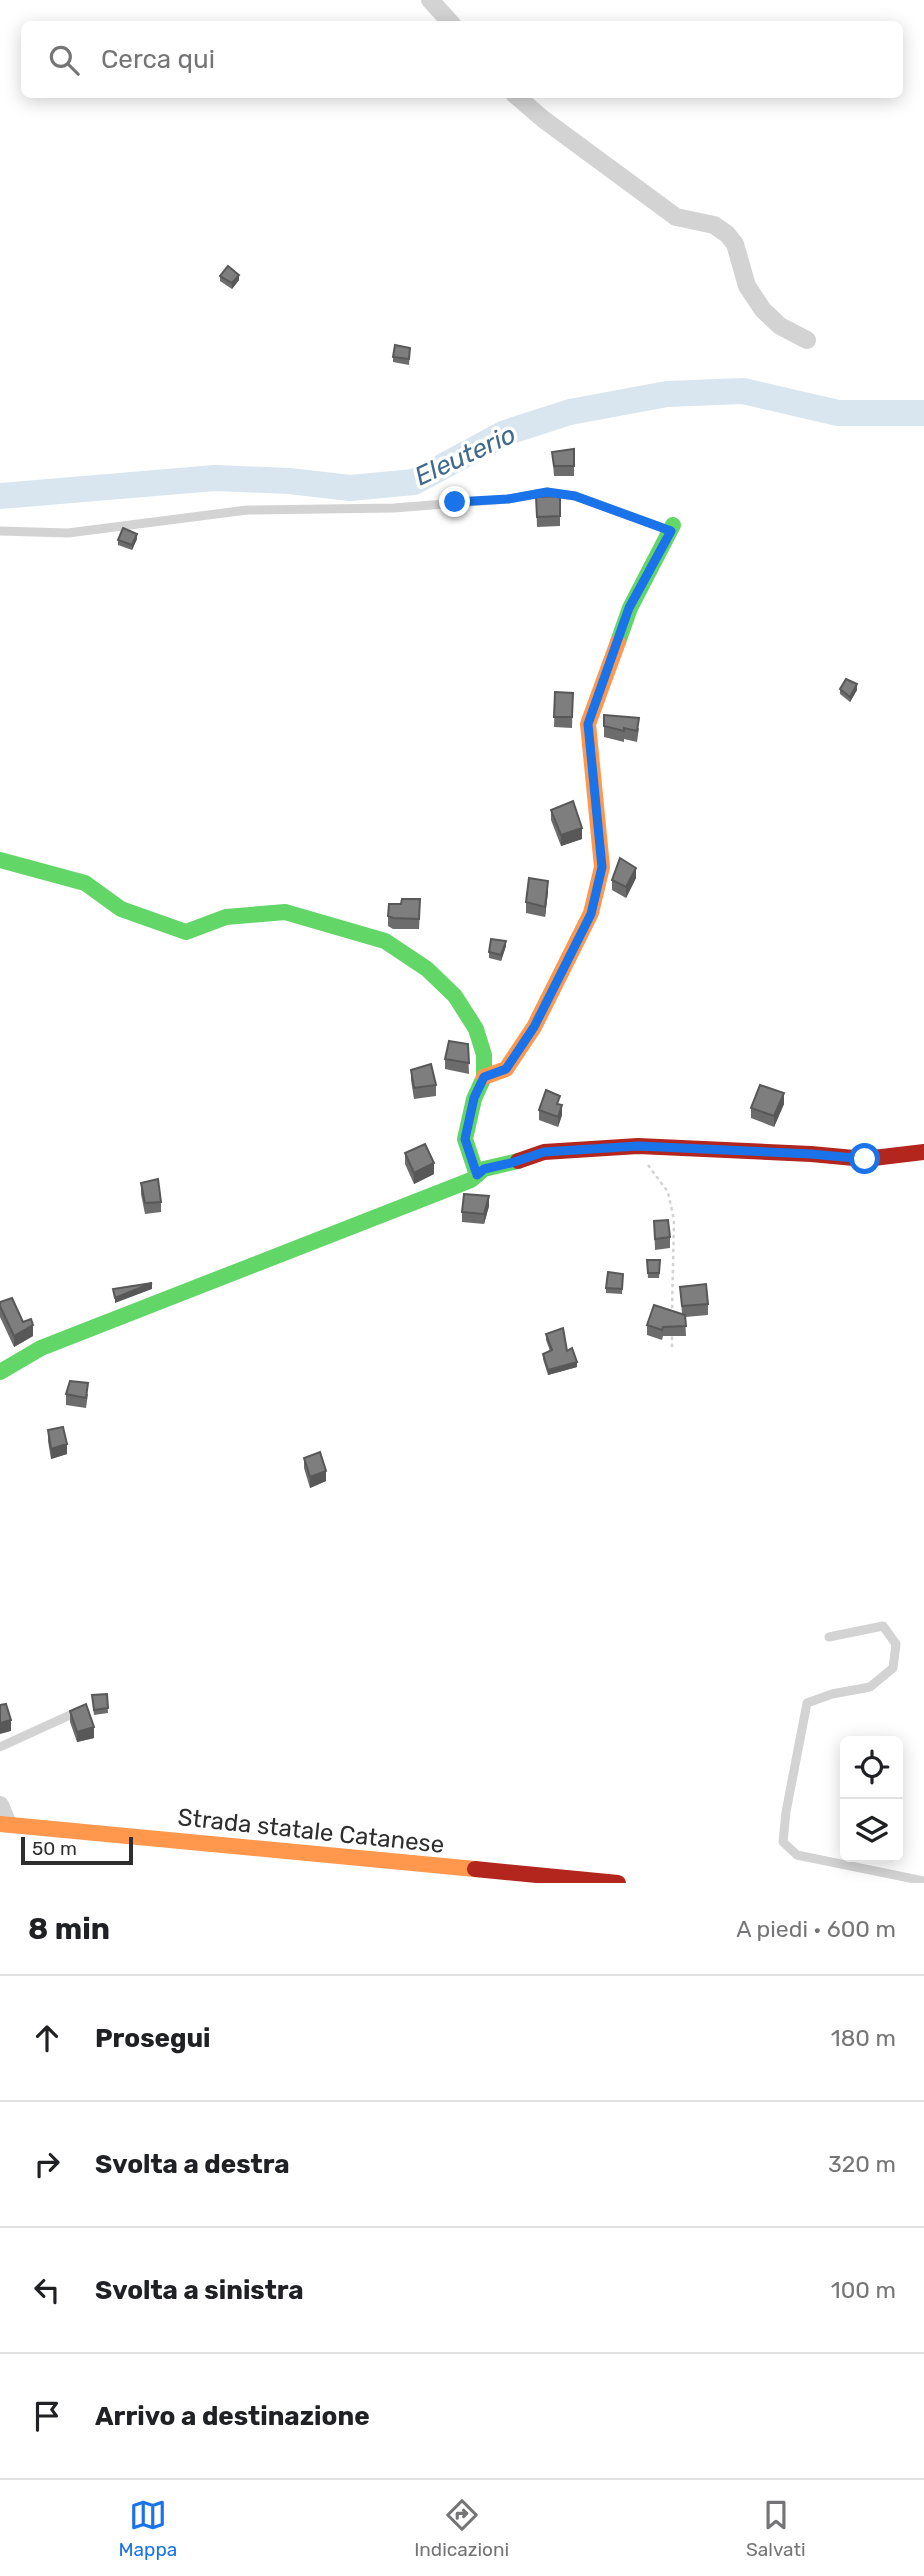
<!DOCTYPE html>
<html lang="it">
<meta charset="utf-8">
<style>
body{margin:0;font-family:Rubik,sans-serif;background:#f2f2f2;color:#202124}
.controls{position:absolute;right:21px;bottom:21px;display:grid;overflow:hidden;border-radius:10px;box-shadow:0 4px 18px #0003}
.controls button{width:63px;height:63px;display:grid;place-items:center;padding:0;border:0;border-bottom:2px solid #e0e0e0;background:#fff;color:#202124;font:35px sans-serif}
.scale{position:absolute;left:21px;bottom:18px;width:112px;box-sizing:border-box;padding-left:7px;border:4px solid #2e2e2e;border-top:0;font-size:19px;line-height:24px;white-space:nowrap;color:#2e2e2e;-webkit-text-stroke:5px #fff;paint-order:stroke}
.stop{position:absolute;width:21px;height:21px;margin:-16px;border:5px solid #1a73e8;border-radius:50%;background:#fff}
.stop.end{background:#1a73e8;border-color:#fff;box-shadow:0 2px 7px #0008}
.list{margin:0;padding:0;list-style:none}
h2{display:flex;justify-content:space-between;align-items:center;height:91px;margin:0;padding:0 28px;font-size:30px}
h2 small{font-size:23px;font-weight:400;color:#757577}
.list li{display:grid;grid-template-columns:46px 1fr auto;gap:21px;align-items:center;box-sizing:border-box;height:126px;padding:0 28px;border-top:2px solid #e0e0e0}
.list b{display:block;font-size:26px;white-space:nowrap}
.list em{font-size:23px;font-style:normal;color:#757577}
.icon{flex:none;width:38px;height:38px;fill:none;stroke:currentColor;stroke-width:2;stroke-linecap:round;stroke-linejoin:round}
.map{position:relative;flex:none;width:924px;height:1883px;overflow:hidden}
.search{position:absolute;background:#fff;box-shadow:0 4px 18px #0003;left:21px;right:21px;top:21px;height:77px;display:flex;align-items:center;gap:18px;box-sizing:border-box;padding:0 24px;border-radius:10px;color:#757577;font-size:26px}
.sheet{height:595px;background:#fff}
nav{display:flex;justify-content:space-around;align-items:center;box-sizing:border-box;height:98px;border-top:2px solid #e0e0e0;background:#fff;font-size:19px;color:#757577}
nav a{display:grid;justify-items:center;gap:4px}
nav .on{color:#1a73e8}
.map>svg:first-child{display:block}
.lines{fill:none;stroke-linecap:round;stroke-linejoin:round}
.river{stroke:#d9e6f0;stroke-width:26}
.path{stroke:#d3d3d3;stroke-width:2.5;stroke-dasharray:3.5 3.5;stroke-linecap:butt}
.lane{stroke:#d3d3d3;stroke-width:9}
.street{stroke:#d3d3d3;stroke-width:18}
.fast{stroke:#63d668;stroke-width:16}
.slow{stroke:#ff974d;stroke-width:16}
.jam{stroke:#b3261e;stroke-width:16}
.wall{fill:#6c6c6c}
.shaded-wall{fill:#585858}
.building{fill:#7e7e7e;stroke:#585858;stroke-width:2}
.route{stroke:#1a73e8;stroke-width:9}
.labels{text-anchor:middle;stroke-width:7;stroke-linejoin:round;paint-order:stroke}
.street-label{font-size:24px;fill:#2e2e2e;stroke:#fff}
.water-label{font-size:26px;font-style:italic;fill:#40698b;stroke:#fff}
</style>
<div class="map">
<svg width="924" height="1883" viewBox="0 0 924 1883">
<rect width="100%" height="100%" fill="#fff"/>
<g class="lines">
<polyline class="river" points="0,496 215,478 289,481 350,488 414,482 505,433 570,412 667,394 743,391 838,413 924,413"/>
<g class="path">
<polyline points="648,1165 668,1192 674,1220 672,1312"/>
<polyline points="672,1347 672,1332"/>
</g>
<g class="lane">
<polyline points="0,531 68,533 247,510 394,508 508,499 547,492 575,496 669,530"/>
<polyline points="829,1637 883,1626 896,1644 893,1668 870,1687 832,1694 807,1703 786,1812 783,1842 797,1855 924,1881"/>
<polyline points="0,1747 81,1710"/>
</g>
<g class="street">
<polyline points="430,0 452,24"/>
<polyline points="514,94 543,119 676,217 714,225 727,234 735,244 747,286 763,310 780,326 807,340"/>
<polyline points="0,1805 8,1824"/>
</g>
<g class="fast">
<polyline points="618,642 630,608 673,525"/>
<polyline points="0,860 85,883 121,909 186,932 226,917 285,912 385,941 427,969 455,996 476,1029 484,1055 484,1077 474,1099 465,1139 477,1175"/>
<polyline points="0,1372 41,1348 471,1180 484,1169 518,1161"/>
</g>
<g class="slow">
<polyline points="484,1077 506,1069 534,1027 591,913 602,867 588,724 618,642"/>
<polyline points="0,1824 475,1869"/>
</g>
<g class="jam">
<polyline points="518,1161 544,1152 638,1146 811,1154 865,1159 924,1152"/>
<polyline points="475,1869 618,1883"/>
</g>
</g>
<g class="wall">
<polygon points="220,276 239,280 232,289 220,281"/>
<polygon points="410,348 409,365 393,362 393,357"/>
<polygon points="574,449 574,476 554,476 552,452"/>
<polygon points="560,496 560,526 537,527 536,497"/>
<polygon points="137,539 132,550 118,545 118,540"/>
<polygon points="840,689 857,690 850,702 840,694"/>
<polygon points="555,692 573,693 572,728 554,727"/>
<polygon points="604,726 639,728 637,742 624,739 624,742 604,737"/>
<polygon points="551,810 582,839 561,846 551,820"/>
<polygon points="636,878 626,898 612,890 612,880"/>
<polygon points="548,892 545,917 526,913 526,902"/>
<polygon points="420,910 419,929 393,929 388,926 388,916"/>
<polygon points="506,946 501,961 489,958 489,952"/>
<polygon points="468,1044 469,1074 445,1069 445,1059"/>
<polygon points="411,1070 436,1085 436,1096 414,1099 411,1080"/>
<polygon points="560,1104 562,1115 558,1127 539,1120 539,1110"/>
<polygon points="784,1104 774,1127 751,1118 751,1108"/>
<polygon points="405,1153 434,1174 414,1184 405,1164"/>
<polygon points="141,1183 161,1202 161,1212 145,1214 141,1194"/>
<polygon points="489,1206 484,1224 462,1222 462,1212"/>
<polygon points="654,1221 670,1237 670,1248 655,1250"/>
<polygon points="647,1260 660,1266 659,1278 648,1278"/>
<polygon points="623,1279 622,1294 606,1293 606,1288"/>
<polygon points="680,1287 708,1304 708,1315 685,1317 686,1336 663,1336 662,1340 647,1335 647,1325 682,1314"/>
<polygon points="0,1302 23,1322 33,1336 14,1347 0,1317"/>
<polygon points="546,1334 567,1351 577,1367 548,1375 543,1359 543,1354 550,1351 546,1340"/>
<polygon points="66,1394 88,1394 86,1408 66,1405"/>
<polygon points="48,1430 67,1454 51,1459 48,1441"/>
<polygon points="304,1458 326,1481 310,1488 304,1468"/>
<polygon points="107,1694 108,1713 94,1715 92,1695"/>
<polygon points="70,1711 94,1738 77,1742 70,1722"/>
</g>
<g class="shaded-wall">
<polygon points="239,275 239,280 232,289 232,283"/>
<polygon points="137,534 137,539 132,550 132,545"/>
<polygon points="857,684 857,690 850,702 850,697"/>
<polygon points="582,828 582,839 561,846 561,835"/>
<polygon points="636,868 636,878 626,898 626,887"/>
<polygon points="548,881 548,892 545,917 545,907"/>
<polygon points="506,941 506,946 501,961 501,955"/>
<polygon points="784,1093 784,1104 774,1127 774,1116"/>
<polygon points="562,1105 562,1115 558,1127 558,1117"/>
<polygon points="434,1163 434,1174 414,1184 414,1173"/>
<polygon points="489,1196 489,1206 484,1224 484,1214"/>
<polygon points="152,1283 152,1289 115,1303 115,1298"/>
<polygon points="33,1325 33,1336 14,1347 14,1336"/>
<polygon points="577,1362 577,1367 548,1375 548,1370"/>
<polygon points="67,1444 67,1454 51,1459 51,1449"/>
<polygon points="326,1471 326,1481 310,1488 310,1477"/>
<polygon points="11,1720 11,1731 0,1734 0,1723"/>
<polygon points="94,1727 94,1738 77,1742 77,1732"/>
</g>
<g class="building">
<polygon points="228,266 239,275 232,283 220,276"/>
<polygon points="395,345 410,348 409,359 393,357"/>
<polygon points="574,449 574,466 554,466 552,452"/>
<polygon points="560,496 560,516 537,517 536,497"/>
<polygon points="123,528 137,534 132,545 118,540"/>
<polygon points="846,679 857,684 850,697 840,689"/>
<polygon points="555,692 573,693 572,717 554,717"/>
<polygon points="604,715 639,718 637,731 624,728 624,731 604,726"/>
<polygon points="573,801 582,828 561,835 551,810"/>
<polygon points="620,858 636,868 626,887 612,880"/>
<polygon points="529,878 548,881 545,907 526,902"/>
<polygon points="402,899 420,899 419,919 393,918 388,916 389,904 401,904"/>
<polygon points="491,939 506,941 501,955 489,952"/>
<polygon points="449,1041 468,1044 469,1063 445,1059"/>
<polygon points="431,1064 436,1085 414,1088 411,1070"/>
<polygon points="760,1085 784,1093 774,1116 751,1108"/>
<polygon points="546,1090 560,1096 557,1104 562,1105 558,1117 539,1110"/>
<polygon points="425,1144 434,1163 414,1173 405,1153"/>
<polygon points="158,1179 161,1202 145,1203 141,1183"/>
<polygon points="464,1194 489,1196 484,1214 462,1212"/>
<polygon points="668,1220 670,1237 655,1239 654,1221"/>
<polygon points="647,1260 660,1260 659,1273 648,1273"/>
<polygon points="608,1272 623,1274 622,1289 606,1288"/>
<polygon points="152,1283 115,1298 113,1289"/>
<polygon points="706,1284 708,1304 682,1306 680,1287"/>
<polygon points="12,1298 23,1322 31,1319 33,1325 14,1336 0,1306 0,1302"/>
<polygon points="654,1305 685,1315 686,1326 663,1327 662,1330 647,1325"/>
<polygon points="563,1328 567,1351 572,1348 577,1362 548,1370 543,1354 552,1350 546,1334"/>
<polygon points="70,1381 88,1383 86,1398 66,1394"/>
<polygon points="63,1427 67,1444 51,1449 48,1430"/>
<polygon points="320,1452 326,1471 310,1477 304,1458"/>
<polygon points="107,1694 108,1708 94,1710 92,1695"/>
<polygon points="6,1704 11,1720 0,1723 0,1705"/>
<polygon points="86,1704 94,1727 77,1732 70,1711"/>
</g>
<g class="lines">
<polyline class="route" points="455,502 508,499 547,492 575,496 671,531 629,608 588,724 602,867 591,914 534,1027 506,1069 484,1077 474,1098 465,1139 477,1175 484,1169 511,1163 544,1152 638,1146 811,1154 865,1159"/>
</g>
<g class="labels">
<g class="street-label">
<text transform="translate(311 1831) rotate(6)" y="8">Strada statale Catanese</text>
</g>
<g class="water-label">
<text transform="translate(465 455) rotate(-25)" y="9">Eleuterio</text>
</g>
</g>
</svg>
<div class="controls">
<button><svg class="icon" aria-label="locate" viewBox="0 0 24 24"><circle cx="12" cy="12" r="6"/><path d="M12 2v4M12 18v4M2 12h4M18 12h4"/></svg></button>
<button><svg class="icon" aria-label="layers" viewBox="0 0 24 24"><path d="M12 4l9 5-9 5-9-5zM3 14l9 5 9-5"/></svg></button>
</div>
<div class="scale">50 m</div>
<div class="stop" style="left:865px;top:1159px"></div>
<div class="stop end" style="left:455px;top:502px"></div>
<div class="search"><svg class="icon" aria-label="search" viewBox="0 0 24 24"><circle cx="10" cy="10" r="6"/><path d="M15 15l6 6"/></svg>Cerca qui</div>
</div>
<section class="sheet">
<h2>8 min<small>A piedi · 600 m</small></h2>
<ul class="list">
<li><svg class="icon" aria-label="ahead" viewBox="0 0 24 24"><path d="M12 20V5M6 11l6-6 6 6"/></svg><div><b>Prosegui</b></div><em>180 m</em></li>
<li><svg class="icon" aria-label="right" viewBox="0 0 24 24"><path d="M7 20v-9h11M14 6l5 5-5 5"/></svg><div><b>Svolta a destra</b></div><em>320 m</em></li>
<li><svg class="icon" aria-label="left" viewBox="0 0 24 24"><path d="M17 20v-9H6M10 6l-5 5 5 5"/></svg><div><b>Svolta a sinistra</b></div><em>100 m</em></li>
<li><svg class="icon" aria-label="arrive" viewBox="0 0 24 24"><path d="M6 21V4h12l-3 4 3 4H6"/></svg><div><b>Arrivo a destinazione</b></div></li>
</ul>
</section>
<nav>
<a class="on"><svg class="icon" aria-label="map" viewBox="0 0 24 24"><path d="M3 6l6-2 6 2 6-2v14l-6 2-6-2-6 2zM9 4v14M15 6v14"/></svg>Mappa</a>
<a><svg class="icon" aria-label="directions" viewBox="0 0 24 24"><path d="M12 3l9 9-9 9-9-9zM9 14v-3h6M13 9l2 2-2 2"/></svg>Indicazioni</a>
<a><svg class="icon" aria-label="saved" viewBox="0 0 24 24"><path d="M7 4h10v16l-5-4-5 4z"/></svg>Salvati</a>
</nav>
